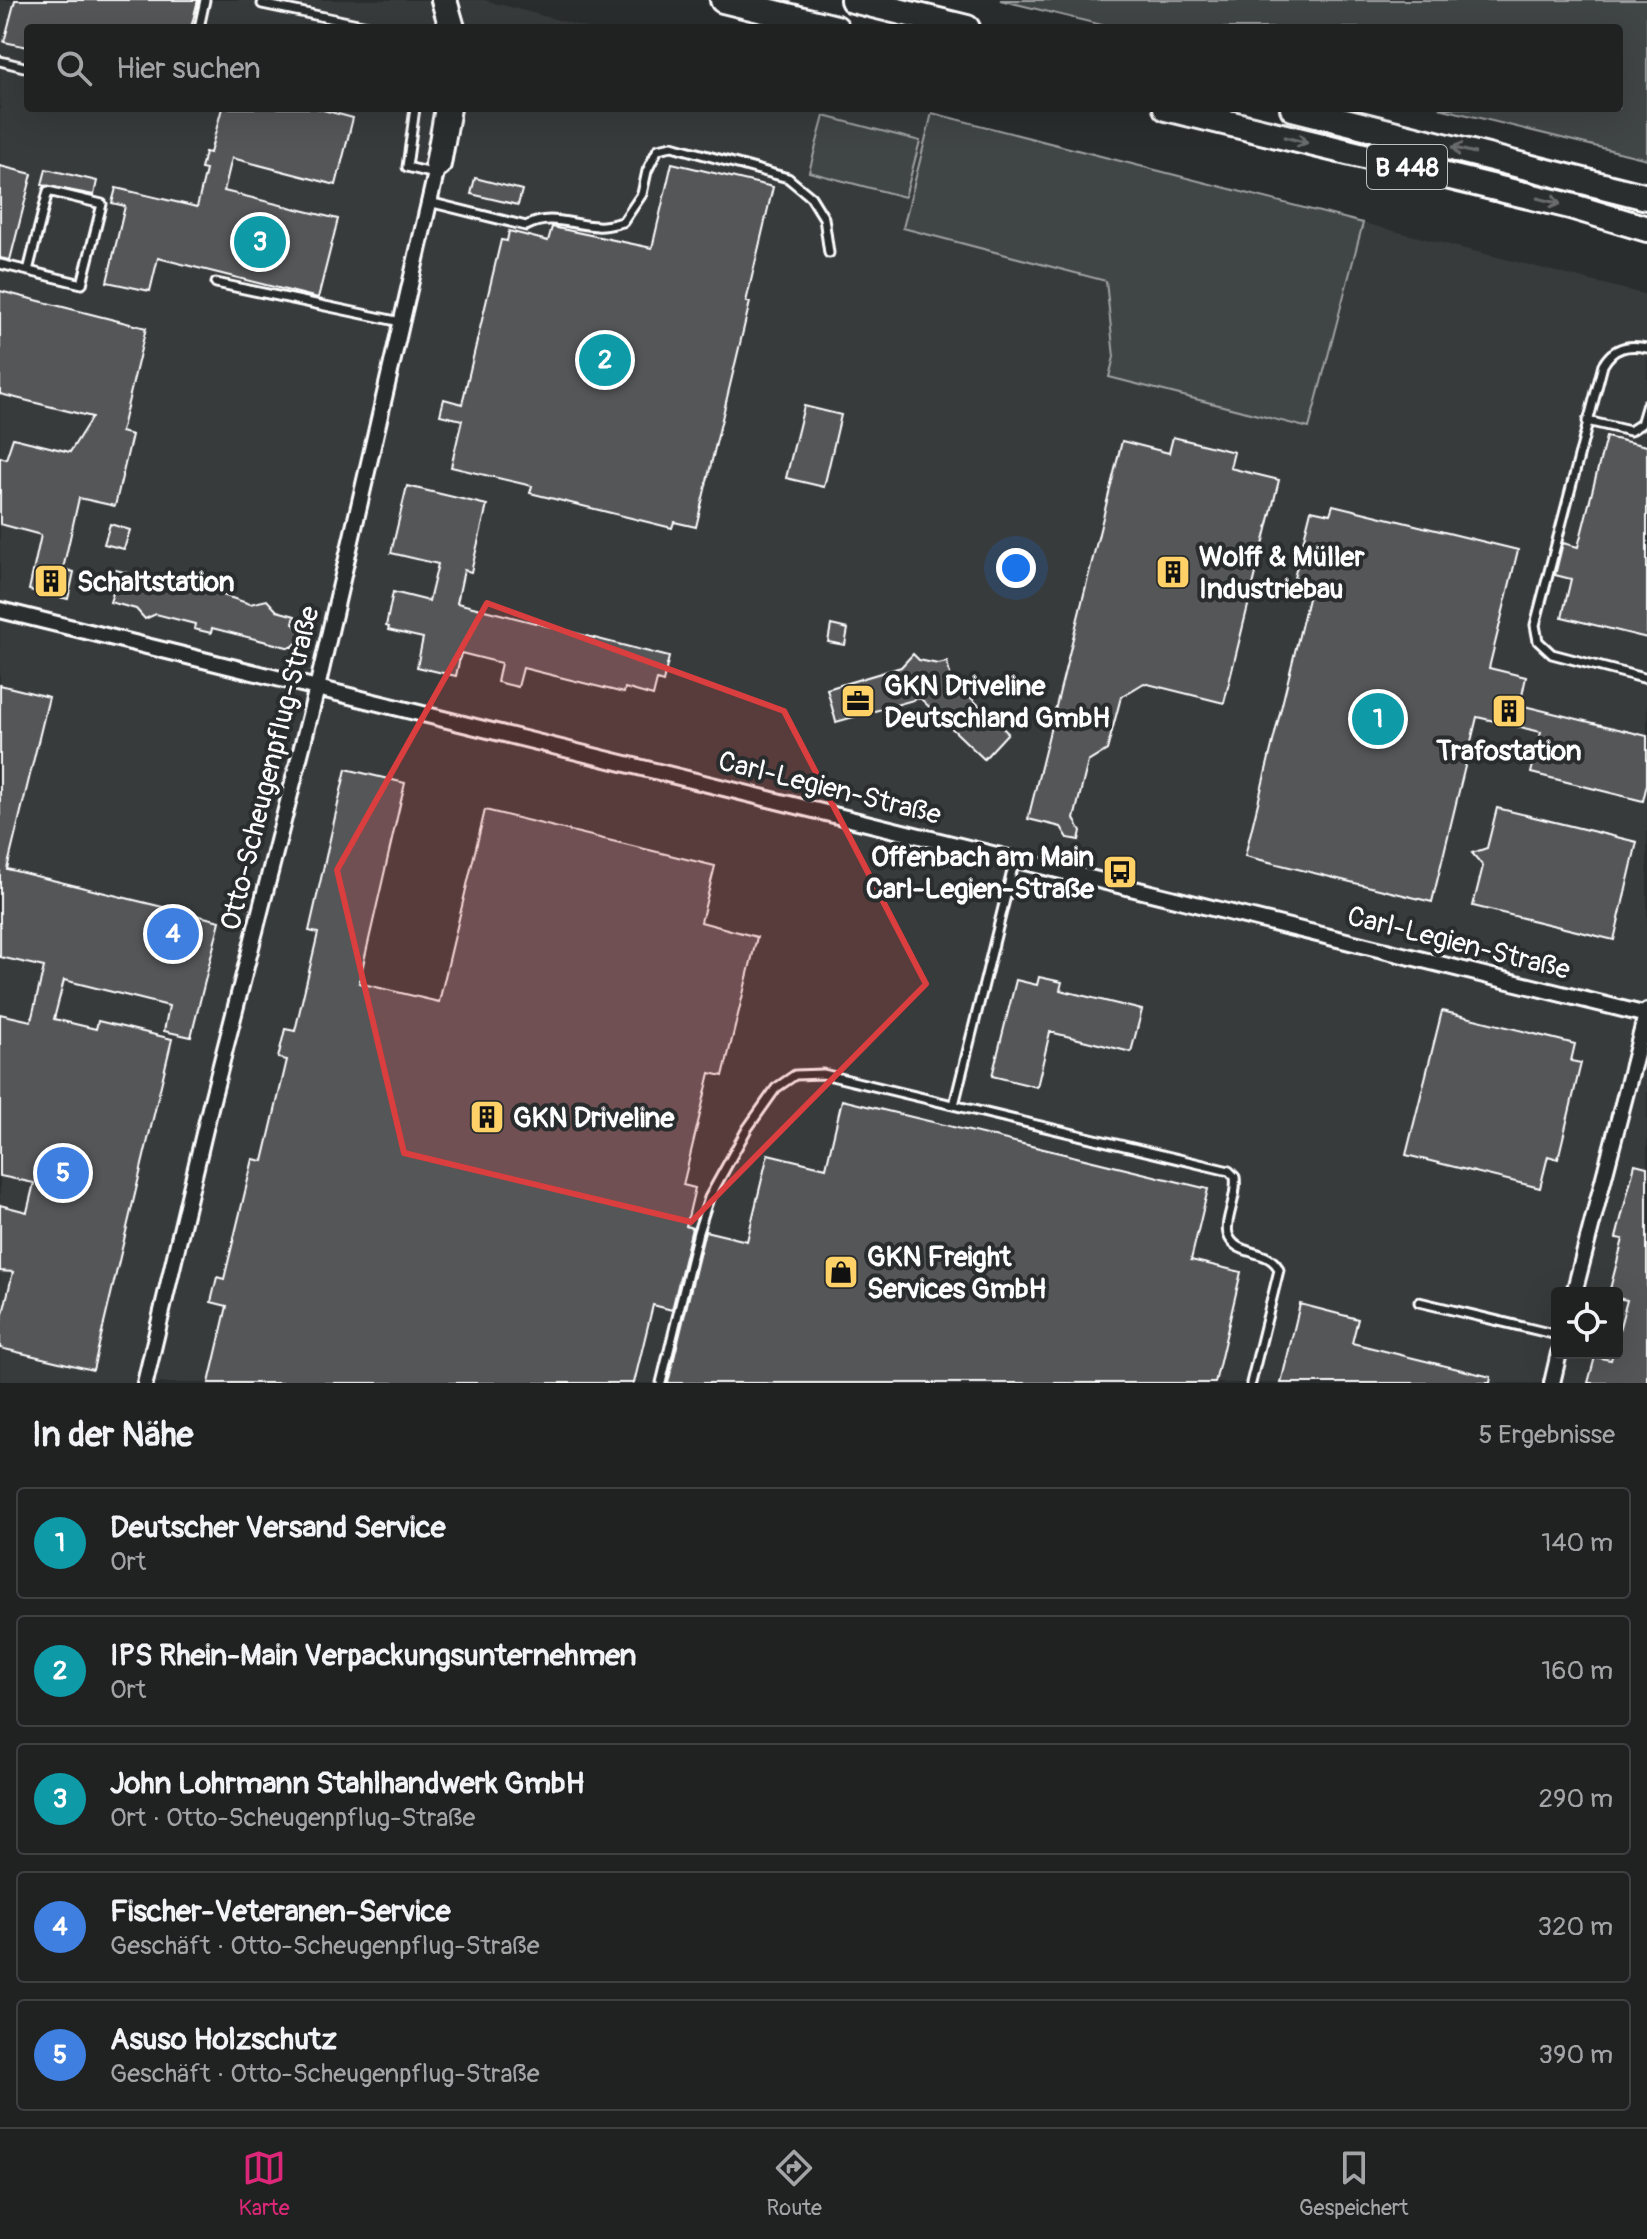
<!DOCTYPE html>
<html lang="de">
<meta charset="utf-8">
<style>
body{margin:0;font-family:Pangolin,sans-serif;background:#282a2a;color:#f1f3f6}
.controls{position:absolute;right:24px;bottom:24px;display:grid;overflow:hidden;border-radius:8px;box-shadow:0 8px 32px #0002}
.controls button{width:72px;height:72px;display:grid;place-items:center;padding:0;border:0;border-bottom:2px solid #3d3f40;background:#202222;color:#f1f3f6;font:40px sans-serif}
.you{position:absolute;left:1016px;top:568px;width:28px;height:28px;margin:-20px;border:6px solid #fff;border-radius:50%;background:#1a73e8;box-shadow:0 0 0 12px #1a73e833}
.badge{display:grid;place-items:center;width:52px;height:52px;border-radius:50%;background:#db2777;color:#fff;font-size:26px;font-weight:700}
.pin{position:absolute;translate:-50% -50%;border:4px solid #fff;box-shadow:0 2px 8px #0006}
.list{margin:0;padding:0;list-style:none}
h2{display:flex;justify-content:space-between;align-items:center;height:104px;margin:0;padding:0 32px;font-size:34px}
h2 small{font-size:26px;font-weight:400;color:#a2a4a5}
.list li{display:grid;grid-template-columns:52px 1fr auto;gap:24px;align-items:center;box-sizing:border-box;height:112px;margin:0 16px 16px;padding:0 16px;border:2px solid #3d3f40;border-radius:8px}
.list b{display:block;font-size:30px;white-space:nowrap}
.list p{margin:0;font-size:26px;white-space:nowrap;color:#a2a4a5}
.list em{font-size:26px;font-style:normal;color:#a2a4a5}
.icon{flex:none;width:44px;height:44px;fill:none;stroke:currentColor;stroke-width:2;stroke-linecap:round;stroke-linejoin:round}
.map{position:relative;flex:none;width:1647px;height:1383px;overflow:hidden}
.search{position:absolute;background:#202222;box-shadow:0 8px 32px #0002;left:24px;right:24px;top:24px;height:88px;display:flex;align-items:center;gap:20px;box-sizing:border-box;padding:0 28px;border-radius:8px;color:#a2a4a5;font-size:30px}
.sheet{height:744px;background:#202222}
nav{display:flex;justify-content:space-around;align-items:center;box-sizing:border-box;height:112px;border-top:2px solid #3d3f40;background:#202222;font-size:22px;color:#a2a4a5}
nav a{display:grid;justify-items:center;gap:4px}
nav .on{color:#db2777}
.map>svg:first-child{display:block}
.built{fill:#373a3b;fill-rule:evenodd}
.green{fill:#414445;stroke:#a0a2a2;stroke-width:2}
.building{fill:#555758;stroke:#fff;stroke-width:2}
.lines{fill:none;stroke-linecap:round;stroke-linejoin:round}
.service-casing{stroke:#fff;stroke-width:13}
.minor-casing{stroke:#fff;stroke-width:20}
.primary-casing{stroke:#fff;stroke-width:30}
.service{stroke:#2a2d2e;stroke-width:7}
.minor{stroke:#2a2d2e;stroke-width:14}
.primary{stroke:#2a2d2e;stroke-width:24}
.oneway{stroke:#6a6c6d}
.marked{fill:#da3e3e;fill-opacity:0.2;stroke:#da3e3e;stroke-width:6;stroke-linejoin:round}
.labels{text-anchor:middle;stroke-width:8;stroke-linejoin:round;paint-order:stroke}
.shield{fill:#2a2d2e;stroke:#bfc0c0;stroke-width:2}
.shield-label{font-size:26px;font-weight:bold;fill:#fff}
.poi-label{font-size:28px;font-weight:bold;fill:#fff;stroke:#2a2d2e;text-anchor:start}
.street-label{font-size:28px;fill:#fff;stroke:#2a2d2e}
</style>
<div class="map">
<svg width="1647" height="1383" viewBox="0 0 1647 1383">
<rect width="100%" height="100%" fill="#2a2d2e"/>
<filter id="ink" filterUnits="userSpaceOnUse"><feTurbulence type="fractalNoise" baseFrequency=".0125" numOctaves="2"/><feDisplacementMap in="SourceGraphic" scale="16" xChannelSelector="R" yChannelSelector="G"/><feConvolveMatrix kernelMatrix="1 2 1 2 8 2 1 2 1" color-interpolation-filters="sRGB"/></filter>
<g filter="url(#ink)">
<path class="built" d="M 0,0 L 484,0 L 588,28 L 28,28 L 28,108 L 913,108 L 932,113 L 903,228 L 1106,281 L 1114,357 L 1110,377 L 1309,427 L 1345,298 L 1363,223 L 1647,295 L 1647,1383 L 0,1383 ZM 1557,1293 L 1617,1293 L 1617,1353 L 1557,1353 Z"/>
<g class="green">
<polygon points="1000,0 1647,0 1647,159 1439,108 1619,108 1619,28 1114,28"/>
<polygon points="932,113 1363,223 1309,428 1109,377 1114,357 1106,281 903,228"/>
<polygon points="824,116 920,141 905,197 809,172"/>
</g>
<g class="building">
<polygon points="15,0 198,0 191,28 28,28 28,47 4,42"/>
<polygon points="222,108 316,108 353,118 336,185 232,158 224,191 338,219 318,298 158,258 150,291 107,282 125,206 112,203 116,188 197,207 206,170 201,169 205,152 210,153"/>
<polygon points="672,163 773,187 746,302 750,302 696,527 674,522 672,528 530,493 532,486 451,467 462,420 440,415 444,399 462,404 501,240 507,241 509,231 548,241 552,227 652,248"/>
<polygon points="0,166 32,174 10,260 0,258"/>
<polygon points="46,169 97,181 94,195 42,185"/>
<polygon points="475,178 522,190 518,205 471,194"/>
<polygon points="0,291 146,328 121,432 132,435 115,506 79,498 63,569 74,572 68,599 29,590 41,535 0,524 0,457 6,459 13,438 70,452 92,417 0,394"/>
<polygon points="804,406 841,415 824,487 786,478"/>
<polygon points="1173,437 1234,452 1230,468 1279,480 1224,703 1144,683 1121,697 1107,750 1088,762 1074,819 1081,831 1079,840 1068,838 1061,827 1028,819 1122,441 1169,453"/>
<polygon points="1606,437 1647,446 1647,638 1562,617 1571,579 1555,575 1563,543 1578,547"/>
<polygon points="407,486 487,505 471,572 464,570 457,603 669,657 663,682 657,680 653,696 625,688 624,693 523,668 518,687 497,682 501,663 461,653 456,676 417,667 423,638 388,630 389,627 386,626 393,592 429,601 438,564 391,553"/>
<polygon points="1333,505 1518,550 1489,668 1526,677 1520,705 1647,736 1647,784 1643,801 1531,773 1541,732 1477,717 1432,902 1245,856 1312,582 1294,578 1311,510 1330,514"/>
<polygon points="110,524 130,530 124,549 104,544"/>
<polygon points="116,570 206,593 207,590 250,604 267,600 277,611 295,616 293,623 299,631 300,640 292,647 287,647 212,628 211,633 194,629 195,624 156,614 145,619 136,609 110,602 113,593 107,579 111,572"/>
<polygon points="831,625 848,629 845,645 828,642"/>
<polygon points="913,654 919,660 938,664 947,662 951,679 1008,733 984,759 920,698 836,722 827,689 901,667"/>
<polygon points="0,685 49,697 7,869 220,921 191,1037 164,1031 169,1006 64,980 54,1019 96,1029 98,1021 172,1039 93,1370 0,1348 0,1326 13,1272 0,1271 0,1205 27,1212 34,1183 0,1176 0,1014 31,1021 44,967 0,957"/>
<polygon points="346,769 405,783 359,983 439,1002 485,810 715,866 701,922 757,937 723,1076 710,1073 683,1185 695,1188 686,1226 692,1228 672,1310 653,1305 634,1383 209,1383 227,1306 211,1302 217,1277 224,1279 253,1159 263,1161 287,1060 278,1058 285,1029 295,1031 318,933 309,931"/>
<polygon points="1497,808 1637,842 1614,940 1473,906 1483,866 1472,853 1487,848"/>
<polygon points="1039,977 1062,982 1060,990 1142,1010 1131,1052 1050,1032 1037,1087 992,1076 1016,980 1037,985"/>
<polygon points="1442,1011 1575,1044 1571,1061 1581,1063 1558,1159 1548,1156 1540,1188 1406,1155"/>
<polygon points="842,1100 1208,1189 1191,1260 1241,1272 1215,1383 668,1383 705,1231 747,1241 768,1154 826,1168"/>
<polygon points="1635,1164 1647,1167 1647,1383 1588,1383 1595,1357 1611,1360 1613,1353 1617,1353 1617,1338 1627,1300 1617,1298 1617,1293 1609,1293 1623,1239 1616,1238"/>
<polygon points="1300,1304 1358,1319 1352,1343 1491,1377 1490,1383 1281,1383"/>
</g>
<g class="lines">
<g class="service-casing">
<g id="service">
<polyline points="262,4 377,28"/>
<polyline points="199,28 205,0"/>
<polyline points="0,61 28,68"/>
<polyline points="415,108 407,167 435,174"/>
<path d="M 429,202 L 526,226 C 550,213 571,225 597,226 C 605,227 614,224 623,222 L 642,194 L 647,171 L 658,149 L 672,146 L 788,178 L 811,197 L 824,218 L 829,253"/>
<polyline points="0,264 82,284 102,204 48,191 28,271"/>
<polyline points="216,283 401,322"/>
<path d="M 1647,348 C 1628,344 1613,347 1603,365 L 1535,625 L 1538,641 L 1552,654 L 1647,679"/>
<polyline points="1587,421 1630,431 1641,424 1647,404"/>
<polyline points="954,1105 1015,859"/>
<polyline points="1419,1302 1557,1335"/>
<path d="M 661,1383 L 698,1232 L 709,1198 L 747,1129 L 776,1088 L 795,1075 L 823,1074 L 1229,1171 L 1235,1177 C 1238,1197 1224,1221 1228,1234 C 1235,1258 1270,1247 1279,1270 L 1251,1383"/>
</g>
</g>
<g class="minor-casing">
<g id="minor">
<polyline points="0,610 1647,1015"/>
<polyline points="1574,1293 1647,1011"/>
<polyline points="145,1383 210,1108 317,688 438,164"/>
<polyline points="1552,1383 1559,1353"/>
</g>
</g>
<g class="primary-casing">
<g id="primary">
<polyline points="444,0 452,28"/>
<polyline points="723,0 836,28"/>
<polyline points="853,0 967,28"/>
<polyline points="1166,108 1570,206 1647,229"/>
<polyline points="1293,108 1647,197"/>
<polyline points="438,164 448,108"/>
</g>
</g>
<use href="#service" class="service"/>
<use href="#minor" class="minor"/>
<use href="#primary" class="primary"/>
</g>
<defs><path id="oneway-shaft" d="M-6 0H5M1.5-3L5.5 0L1.5 3" fill="none" stroke-width="1.6" stroke-linecap="round" stroke-linejoin="round" transform="scale(2)"/></defs>
<g class="oneway">
<use href="#oneway-shaft" transform="translate(1296 140) rotate(14)"/>
<use href="#oneway-shaft" transform="translate(1463 150) rotate(-166)"/>
<use href="#oneway-shaft" transform="translate(1549 201) rotate(14)"/>
</g>
</g>
<path class="marked" d="M 487,603 L 784,711 L 926,984 L 691,1222 L 404,1153 L 337,870 Z"/>
<defs>
<g id="building-square" transform="scale(1.8)"><rect x="-9" y="-9" width="18" height="18" rx="4" fill="#ffd166" stroke="#2a2d2e"/><path d="M-4-6H4V6H1V3H-1V6H-4ZM-2.5-4.3h1.7v1.8h-1.7ZM.8-4.3h1.7v1.8H.8ZM-2.5-1h1.7V.8h-1.7ZM.8-1h1.7V.8H.8Z" fill="#111"/></g>
<g id="office-square" transform="scale(1.8)"><rect x="-9" y="-9" width="18" height="18" rx="4" fill="#ffd166" stroke="#2a2d2e"/><path d="M-6-3h4V-5.5h4V-3h4V5H-6ZM-1-4.5V-3h2v-1.5ZM-6 0V1H6V0Z" fill="#111"/></g>
<g id="bus-square" transform="scale(1.8)"><rect x="-9" y="-9" width="18" height="18" rx="4" fill="#ffd166" stroke="#2a2d2e"/><path d="M-5-6H5V4H4V6H2V4H-2V6H-4V4H-5ZM-3.5-4V0h7V-4ZM-3.5 1.2v1.5H-2V1.2ZM2 1.2v1.5H3.5V1.2Z" fill="#111"/></g>
<g id="shop-square" transform="scale(1.8)"><rect x="-9" y="-9" width="18" height="18" rx="4" fill="#ffd166" stroke="#2a2d2e"/><path d="M-5-2.5h2.3a2.7 3.5 0 0 1 5.4 0H5L5.5 6h-11ZM-1.5-2.5h3a1.5 2.3 0 0 0-3 0Z" fill="#111"/></g>
</defs>
<g fill-rule="evenodd">
<use href="#building-square" x="1173" y="572"/>
<use href="#building-square" x="51" y="581"/>
<use href="#office-square" x="858" y="701"/>
<use href="#building-square" x="1509" y="711"/>
<use href="#bus-square" x="1120" y="872"/>
<use href="#building-square" x="487" y="1117"/>
<use href="#shop-square" x="841" y="1272"/>
</g>
<g class="labels">
<rect class="shield" x="1367" y="145" width="80" height="44" rx="6"/>
<g class="shield-label">
<text x="1407" y="176">B 448</text>
</g>
<g class="poi-label">
<text x="1199" y="566">Wolff &amp; Müller<tspan x="1199" dy="32">Industriebau</tspan></text>
<text x="77" y="591">Schaltstation</text>
<text x="884" y="695">GKN Driveline<tspan x="884" dy="32">Deutschland GmbH</tspan></text>
<text x="1509" y="760" text-anchor="middle">Trafostation</text>
<text x="1094" y="866" text-anchor="end">Offenbach am Main<tspan x="1094" dy="32">Carl-Legien-Straße</tspan></text>
<text x="513" y="1127">GKN Driveline</text>
<text x="867" y="1266">GKN Freight<tspan x="867" dy="32">Services GmbH</tspan></text>
</g>
<g class="street-label">
<text transform="translate(269 768) rotate(-76)" y="10">Otto-Scheugenpflug-Straße</text>
<text transform="translate(830 787) rotate(14)" y="10">Carl-Legien-Straße</text>
<text transform="translate(1459 942) rotate(14)" y="10">Carl-Legien-Straße</text>
</g>
</g>
</svg>
<div class="controls">
<button><svg class="icon" aria-label="locate" viewBox="0 0 24 24"><circle cx="12" cy="12" r="6"/><path d="M12 2v4M12 18v4M2 12h4M18 12h4"/></svg></button>
</div>
<div class="you"></div>
<div class="pin badge" style="left:1378px;top:719px;background:#0f9aa8">1</div>
<div class="pin badge" style="left:605px;top:360px;background:#0f9aa8">2</div>
<div class="pin badge" style="left:260px;top:242px;background:#0f9aa8">3</div>
<div class="pin badge" style="left:173px;top:934px;background:#3f7fe0">4</div>
<div class="pin badge" style="left:63px;top:1173px;background:#3f7fe0">5</div>
<div class="search"><svg class="icon" aria-label="search" viewBox="0 0 24 24"><circle cx="10" cy="10" r="6"/><path d="M15 15l6 6"/></svg>Hier suchen</div>
</div>
<section class="sheet">
<h2>In der Nähe<small>5 Ergebnisse</small></h2>
<ul class="list">
<li><span class="badge" style="background:#0f9aa8">1</span><div><b>Deutscher Versand Service</b><p>Ort</p></div><em>140 m</em></li>
<li><span class="badge" style="background:#0f9aa8">2</span><div><b>IPS Rhein-Main Verpackungsunternehmen</b><p>Ort</p></div><em>160 m</em></li>
<li><span class="badge" style="background:#0f9aa8">3</span><div><b>John Lohrmann Stahlhandwerk GmbH</b><p>Ort · Otto-Scheugenpflug-Straße</p></div><em>290 m</em></li>
<li><span class="badge" style="background:#3f7fe0">4</span><div><b>Fischer-Veteranen-Service</b><p>Geschäft · Otto-Scheugenpflug-Straße</p></div><em>320 m</em></li>
<li><span class="badge" style="background:#3f7fe0">5</span><div><b>Asuso Holzschutz</b><p>Geschäft · Otto-Scheugenpflug-Straße</p></div><em>390 m</em></li>
</ul>
</section>
<nav>
<a class="on"><svg class="icon" aria-label="map" viewBox="0 0 24 24"><path d="M3 6l6-2 6 2 6-2v14l-6 2-6-2-6 2zM9 4v14M15 6v14"/></svg>Karte</a>
<a><svg class="icon" aria-label="directions" viewBox="0 0 24 24"><path d="M12 3l9 9-9 9-9-9zM9 14v-3h6M13 9l2 2-2 2"/></svg>Route</a>
<a><svg class="icon" aria-label="saved" viewBox="0 0 24 24"><path d="M7 4h10v16l-5-4-5 4z"/></svg>Gespeichert</a>
</nav>
